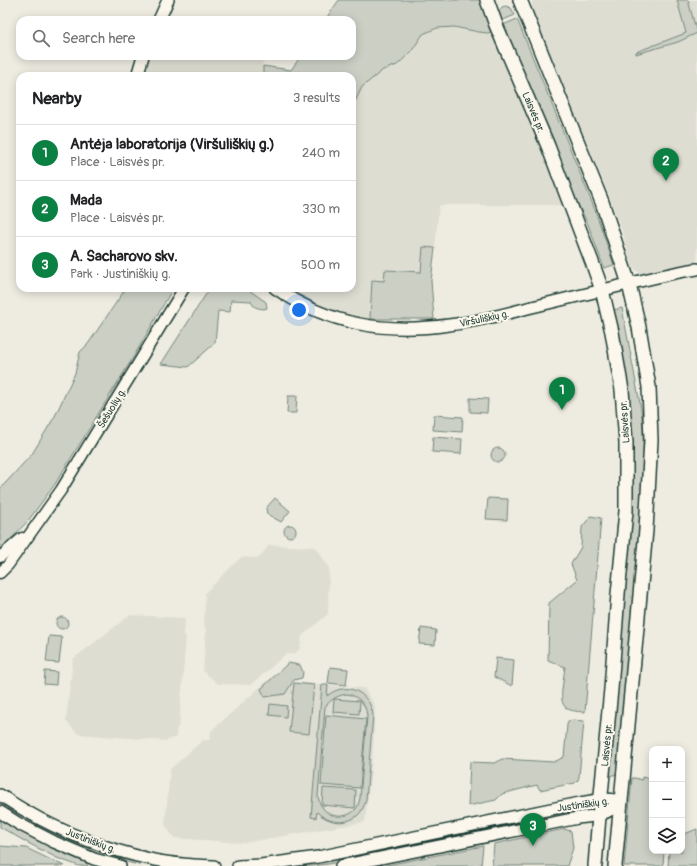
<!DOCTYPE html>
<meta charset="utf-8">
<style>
body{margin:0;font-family:Pangolin,sans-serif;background:#f6f6f6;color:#202124}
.controls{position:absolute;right:12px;bottom:12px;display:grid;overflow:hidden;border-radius:8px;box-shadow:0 2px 10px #0003}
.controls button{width:36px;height:36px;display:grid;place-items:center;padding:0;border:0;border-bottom:1px solid #e0e0e0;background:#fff;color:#202124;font:20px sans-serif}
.you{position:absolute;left:299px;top:310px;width:14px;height:14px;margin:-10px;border:3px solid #fff;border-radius:50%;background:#1a73e8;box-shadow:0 0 0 6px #1a73e833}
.badge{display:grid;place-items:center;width:26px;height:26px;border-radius:50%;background:#0b8043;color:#fff;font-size:13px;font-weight:700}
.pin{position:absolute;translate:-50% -33px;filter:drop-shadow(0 1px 2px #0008)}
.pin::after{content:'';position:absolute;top:21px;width:14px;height:12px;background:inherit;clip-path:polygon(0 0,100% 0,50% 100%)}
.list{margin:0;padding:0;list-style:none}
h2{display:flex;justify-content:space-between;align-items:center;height:52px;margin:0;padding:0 16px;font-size:17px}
h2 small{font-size:13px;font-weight:400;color:#757577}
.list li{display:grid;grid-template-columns:26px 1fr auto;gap:12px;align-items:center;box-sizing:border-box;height:56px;padding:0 16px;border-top:1px solid #e0e0e0}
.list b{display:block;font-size:15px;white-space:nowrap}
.list p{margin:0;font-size:13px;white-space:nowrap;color:#757577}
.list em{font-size:13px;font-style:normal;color:#757577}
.icon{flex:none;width:22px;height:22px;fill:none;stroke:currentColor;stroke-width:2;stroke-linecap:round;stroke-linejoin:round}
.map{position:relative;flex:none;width:697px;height:866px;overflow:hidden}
.search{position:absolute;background:#fff;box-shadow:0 2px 10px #0003;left:16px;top:16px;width:340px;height:44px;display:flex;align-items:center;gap:10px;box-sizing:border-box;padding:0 14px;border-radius:12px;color:#757577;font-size:15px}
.panel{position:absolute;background:#fff;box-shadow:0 2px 10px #0003;left:16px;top:72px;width:340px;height:220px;border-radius:12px}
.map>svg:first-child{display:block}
.built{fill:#ddddd2}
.green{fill:#cbcfc4;stroke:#75867c;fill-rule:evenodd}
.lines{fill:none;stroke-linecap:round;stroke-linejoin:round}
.tertiary-casing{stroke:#1f3d34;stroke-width:13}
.secondary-casing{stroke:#1f3d34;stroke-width:14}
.primary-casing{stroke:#1f3d34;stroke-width:16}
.tertiary{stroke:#fbf7ec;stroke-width:10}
.secondary{stroke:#fbf7ec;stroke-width:11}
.primary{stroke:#fbf7ec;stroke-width:13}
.labels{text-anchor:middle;stroke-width:4;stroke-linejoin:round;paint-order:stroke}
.street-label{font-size:10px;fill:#1f3d34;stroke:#fbf7ec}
</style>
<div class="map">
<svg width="697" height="866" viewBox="0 0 697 866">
<rect width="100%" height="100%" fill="#eeece1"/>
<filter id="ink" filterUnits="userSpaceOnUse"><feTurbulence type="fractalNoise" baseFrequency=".025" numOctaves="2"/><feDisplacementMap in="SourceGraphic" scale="8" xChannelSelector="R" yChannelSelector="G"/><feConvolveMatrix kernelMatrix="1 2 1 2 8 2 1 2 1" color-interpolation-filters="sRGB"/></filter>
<g filter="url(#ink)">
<g class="built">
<polygon points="533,0 697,0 697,263 648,273 639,273 632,266 623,234 607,190 532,12 532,4"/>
<polygon points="454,27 479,32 495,30 533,124 564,205 441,205 439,206 435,248 423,247 421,272 385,270 384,281 372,280 370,319 326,308 306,300 288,290 288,288 352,288 352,108 362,87 383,70 397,65 411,52 423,34 437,28"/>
<polygon points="149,56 247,56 262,57 263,66 263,76 143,76"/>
<polygon points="269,545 316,547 329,568 328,614 302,636 300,649 294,654 286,654 251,685 218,684 203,671 206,630 204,624 205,593 241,557 259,558"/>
<polygon points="130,615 185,618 184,636 186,636 179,727 177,727 176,737 165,741 78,734 66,721 73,659"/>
<polygon points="268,680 364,688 375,706 373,753 365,822 243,843 174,838 165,825 170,769 203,740 210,740 211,731"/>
</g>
<g class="green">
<polygon points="339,0 483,0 495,30 488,33 479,32 454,27 437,28 423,34 411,52 397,65 383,70 362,87 352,108 352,76 263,76 263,66 291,70 301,56 352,56 352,20 325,20"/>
<polygon points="677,0 688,0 697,33 678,42 636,54 636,52 686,33"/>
<polygon points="506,6 511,8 515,15 501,21 498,12 502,7"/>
<polygon points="517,19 595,210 614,265 604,268 588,224 572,193 503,25"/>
<polygon points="423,247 435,248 431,281 434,319 370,319 372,280 384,281 385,270 421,272"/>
<polygon points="126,288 173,288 134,356 55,484 28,521 0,550 0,489 32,454 55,416 75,373 80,352 88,344"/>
<path d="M 210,288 L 246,288 L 266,302 L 267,308 L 264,309 C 258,308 253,308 251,301 L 231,300 L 230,312 L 218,311 L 215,343 L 188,367 L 161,364 Z"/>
<polygon points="622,308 641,409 643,428 644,498 618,774 608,776 629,535 613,310"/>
<polygon points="288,396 297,396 296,413 287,413"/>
<polygon points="470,398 488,399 487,413 470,412"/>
<polygon points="434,415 463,417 462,432 433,430"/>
<polygon points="433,437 462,439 461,454 432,452"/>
<circle cx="498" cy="455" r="7"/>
<polygon points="275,498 290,511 281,522 267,514 266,508"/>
<polygon points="488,498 508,499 507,520 486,519"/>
<path d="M 591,516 L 601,518 L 585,712 C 567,711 560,709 562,690 C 563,682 564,674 565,667 L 548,660 L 549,603 L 577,580 L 571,564 L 581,547 L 582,527 Z"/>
<circle cx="290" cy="531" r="6"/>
<circle cx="62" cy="623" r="6"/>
<polygon points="421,628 436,630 435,645 419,644"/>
<polygon points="49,636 62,637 59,663 46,662"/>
<polygon points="496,658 514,660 512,686 494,677"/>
<polygon points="288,663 300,665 303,672 302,678 294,680 285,694 265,697 261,689"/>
<polygon points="330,667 348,669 346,685 328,683"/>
<polygon points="45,671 57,672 56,685 44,684"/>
<polygon points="294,683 314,685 309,734 289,732"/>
<path d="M 322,685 L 328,685 L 327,696 C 346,680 370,692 373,715 L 366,800 C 364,806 362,812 357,816 C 344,826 327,822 317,812 L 316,818 L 311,817 ZM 348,694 C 359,697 366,704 367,716 L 360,798 C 359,802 358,807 355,810 C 346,819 330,818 323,808 C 320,805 319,801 318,796 L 325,707 C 331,699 338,695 348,694 Z"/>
<polygon points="334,699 360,701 359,714 333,712"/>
<polygon points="270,704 287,706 286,717 269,715"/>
<polygon points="326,715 366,719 360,788 321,785"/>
<polygon points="573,720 584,721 579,777 578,780 575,783 540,790 537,785 517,790 502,794 496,800 468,806 470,762 494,763 502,759 554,762 564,757 567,725 568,721"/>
<polygon points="642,777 652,779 652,851 664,851 663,866 624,866 632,778 635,778 642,780"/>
<polygon points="323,788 356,790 355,808 322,805"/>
<path d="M 0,802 C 30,823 65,840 100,852 C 112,856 126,859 139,862 L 140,865 L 138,865 C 124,861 110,858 97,854 C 63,841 31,825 0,806 Z"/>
<polygon points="571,811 571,812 498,827 450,840 365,857 328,864 313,866 297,866 330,861"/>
<polygon points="0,820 23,833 48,846 86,863 88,866 79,866 57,858 28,843 0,827"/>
<polygon points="564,829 571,831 573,848 567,866 492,866 494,844"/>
<polygon points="697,829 697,866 668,866 669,851 682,851 682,835"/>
<polygon points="0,846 26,848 64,866 0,866"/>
<polygon points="483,846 481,866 382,866"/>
</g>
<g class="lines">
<g class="tertiary-casing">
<g id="tertiary">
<polyline points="0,557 22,538"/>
<polyline points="0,573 8,565 61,490 184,288"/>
</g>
</g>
<g class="secondary-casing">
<g id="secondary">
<polyline points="159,20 168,0"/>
<polyline points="137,76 143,56"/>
<path d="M 275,288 C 329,325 385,334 449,325 C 476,322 505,314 532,307 C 565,299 598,291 632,283 C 653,278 675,272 697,269"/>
<path d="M 0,795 C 8,800 17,806 26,811 C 63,833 109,850 150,859 C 171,864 193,865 214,866"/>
<polyline points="0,812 19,824 54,842 94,859 120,866"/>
<path d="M 238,866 L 261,865 L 318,857 L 580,803 C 593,801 609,796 621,802 C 607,815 596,816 578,818 L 341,866"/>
</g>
</g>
<g class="primary-casing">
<g id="primary">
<polyline points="487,0 496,25 548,146 592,262 602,290 612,332 622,390 626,443 626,511 618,594 611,689 599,816 595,866"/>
<polyline points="520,0 602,202 629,284 639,327 649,387 651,440 646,530 615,866"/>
</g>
</g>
<use href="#tertiary" class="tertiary"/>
<use href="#secondary" class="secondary"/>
<use href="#primary" class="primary"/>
</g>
</g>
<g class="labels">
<g class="street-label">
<text transform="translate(534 112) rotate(67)" y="4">Laisvės pr.</text>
<text transform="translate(484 318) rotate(-12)" y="4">Viršuliškių g.</text>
<text transform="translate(111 408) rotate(-59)" y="4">Šešuolių g.</text>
<text transform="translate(624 422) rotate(-94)" y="4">Laisvės pr.</text>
<text transform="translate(606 745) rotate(-85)" y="4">Laisvės pr.</text>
<text transform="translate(583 804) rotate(-8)" y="4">Justiniškių g.</text>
<text transform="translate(91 840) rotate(21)" y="4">Justiniškių g.</text>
</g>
</g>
</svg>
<div class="controls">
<button>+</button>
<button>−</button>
<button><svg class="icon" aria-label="layers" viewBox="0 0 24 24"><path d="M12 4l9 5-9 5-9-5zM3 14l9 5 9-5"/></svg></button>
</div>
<div class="you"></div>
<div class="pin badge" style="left:562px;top:410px">1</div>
<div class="pin badge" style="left:666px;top:181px">2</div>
<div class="pin badge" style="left:533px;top:846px">3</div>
<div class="search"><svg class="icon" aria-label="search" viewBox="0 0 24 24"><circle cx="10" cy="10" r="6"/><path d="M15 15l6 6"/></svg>Search here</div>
<section class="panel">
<h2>Nearby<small>3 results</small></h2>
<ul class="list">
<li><span class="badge">1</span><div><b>Antėja laboratorija (Viršuliškių g.)</b><p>Place · Laisvės pr.</p></div><em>240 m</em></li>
<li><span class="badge">2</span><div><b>Mada</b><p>Place · Laisvės pr.</p></div><em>330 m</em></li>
<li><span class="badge">3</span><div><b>A. Sacharovo skv.</b><p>Park · Justiniškių g.</p></div><em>500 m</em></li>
</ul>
</section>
</div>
